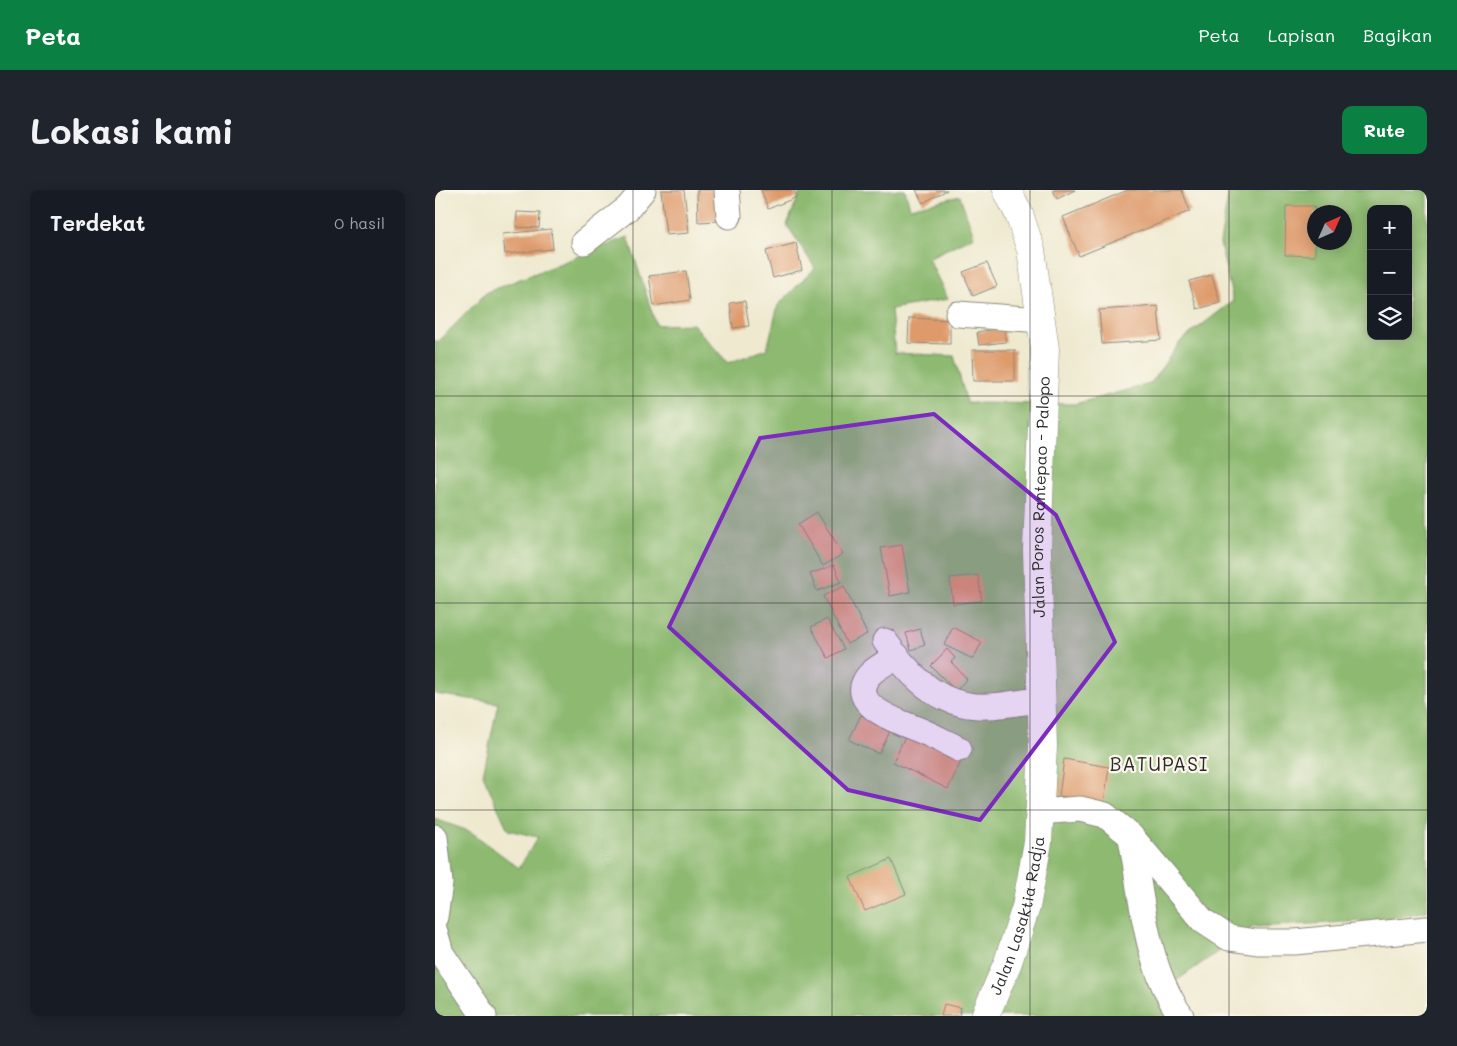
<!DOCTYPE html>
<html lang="id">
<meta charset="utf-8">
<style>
body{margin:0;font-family:Mali,sans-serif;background:#20242c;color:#f1f3f6}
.controls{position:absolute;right:15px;top:15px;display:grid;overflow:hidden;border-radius:10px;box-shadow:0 2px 12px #0003}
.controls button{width:45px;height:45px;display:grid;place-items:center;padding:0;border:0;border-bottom:1px solid #363941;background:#171b24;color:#f1f3f6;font:25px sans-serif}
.compass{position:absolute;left:872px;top:15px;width:45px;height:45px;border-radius:50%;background:#171b24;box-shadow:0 2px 12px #0003;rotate:45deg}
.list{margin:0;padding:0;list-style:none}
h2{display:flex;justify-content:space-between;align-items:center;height:65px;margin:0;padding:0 20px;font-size:21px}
h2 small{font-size:16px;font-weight:400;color:#9ea1a6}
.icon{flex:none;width:28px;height:28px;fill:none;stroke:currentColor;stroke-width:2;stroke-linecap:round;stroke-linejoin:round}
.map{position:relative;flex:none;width:992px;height:826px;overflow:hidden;border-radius:10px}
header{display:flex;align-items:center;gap:30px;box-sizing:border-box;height:70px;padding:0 25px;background:#0b8043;color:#fff}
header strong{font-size:24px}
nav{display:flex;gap:28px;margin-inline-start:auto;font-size:18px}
.intro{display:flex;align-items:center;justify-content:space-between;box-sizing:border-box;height:120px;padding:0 30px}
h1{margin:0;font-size:35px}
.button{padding:12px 22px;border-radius:10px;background:#0b8043;color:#fff;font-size:18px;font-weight:700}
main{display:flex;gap:30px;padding:0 30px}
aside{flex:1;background:#171b24;border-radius:10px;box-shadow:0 2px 12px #0003}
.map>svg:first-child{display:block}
.forest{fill:#8db971;stroke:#5c724e;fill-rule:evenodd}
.building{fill:#de9a6b}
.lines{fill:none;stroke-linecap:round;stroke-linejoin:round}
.minor-casing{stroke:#8c8a7d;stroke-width:27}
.highway-casing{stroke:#8c8a7d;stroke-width:29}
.minor{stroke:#fff;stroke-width:25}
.highway{stroke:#fff;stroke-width:28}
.marked{fill:#7b2cbf;fill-opacity:0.2;stroke:#7b2cbf;stroke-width:4;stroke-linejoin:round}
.grid{fill:none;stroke:#2b2b2b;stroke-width:1;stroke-opacity:0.55}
.labels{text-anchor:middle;stroke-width:4.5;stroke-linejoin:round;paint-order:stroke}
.street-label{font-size:16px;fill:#2b2b2b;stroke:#fbf7ec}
.quarter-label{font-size:19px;letter-spacing:1px;fill:#2b2b2b;stroke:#fbf7ec}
</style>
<header>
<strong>Peta</strong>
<nav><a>Peta</a><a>Lapisan</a><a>Bagikan</a></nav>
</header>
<div class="intro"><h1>Lokasi kami</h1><a class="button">Rute</a></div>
<main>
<aside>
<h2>Terdekat<small>0 hasil</small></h2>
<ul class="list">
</ul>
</aside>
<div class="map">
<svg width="992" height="826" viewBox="0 0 992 826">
<rect width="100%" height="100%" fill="#fbf7ec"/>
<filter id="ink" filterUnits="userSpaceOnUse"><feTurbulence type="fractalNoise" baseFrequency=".02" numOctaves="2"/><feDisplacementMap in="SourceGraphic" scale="10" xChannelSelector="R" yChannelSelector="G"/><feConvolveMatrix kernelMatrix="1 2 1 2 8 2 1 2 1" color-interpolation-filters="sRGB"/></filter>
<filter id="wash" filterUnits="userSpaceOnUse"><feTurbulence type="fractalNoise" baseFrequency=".0096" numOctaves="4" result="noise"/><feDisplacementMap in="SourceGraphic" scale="20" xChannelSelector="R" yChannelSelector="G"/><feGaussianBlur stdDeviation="1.12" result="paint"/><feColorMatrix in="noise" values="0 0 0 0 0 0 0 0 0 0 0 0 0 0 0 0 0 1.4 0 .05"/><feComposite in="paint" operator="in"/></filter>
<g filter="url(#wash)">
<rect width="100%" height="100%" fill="#eee9cf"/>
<path class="forest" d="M 366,0 L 470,0 L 475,18 L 525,6 L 539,46 L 493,68 L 513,109 L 456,119 L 460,163 L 519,166 L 532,213 L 640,214 L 715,194 L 746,151 L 798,111 L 785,53 L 794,0 L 992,0 L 992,721 L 950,730 L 818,737 L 741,791 L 743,826 L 0,826 L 0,629 L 36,642 L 84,678 L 103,647 L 73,640 L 48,585 L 63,513 L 0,504 L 0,150 L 3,152 L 52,102 L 193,47 L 221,135 L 258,134 L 293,173 L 332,159 L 343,115 L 380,78 L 352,35 ZM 936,19 L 973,19 L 973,146 L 936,146 ZM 879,22 L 909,22 L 909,52 L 879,52 Z"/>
<g id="blocks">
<g class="building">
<polygon points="226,0 249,0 254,43 231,45"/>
<polygon points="262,0 283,0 284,31 263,32"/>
<polygon points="326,0 359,0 362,7 333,19"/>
<polygon points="481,0 512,0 488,13"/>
<polygon points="618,0 640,0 622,9"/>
<polygon points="693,0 747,0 755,21 644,66 628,27"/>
<polygon points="851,16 880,16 880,66 850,65"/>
<polygon points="82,22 105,23 104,38 81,37"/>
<polygon points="116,39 118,59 70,64 68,44"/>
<polygon points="361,53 367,80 338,88 331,61"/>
<polygon points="552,73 562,96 538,106 528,82"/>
<polygon points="251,81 255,110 219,116 214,86"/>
<polygon points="777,85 785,113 762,119 754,91"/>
<polygon points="310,111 314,136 298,138 295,113"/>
<polygon points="723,116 726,150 667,154 664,120"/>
<polygon points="474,128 515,130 515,154 473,153"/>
<polygon points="569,138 571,152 544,155 542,142"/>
<polygon points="537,160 580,160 580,191 538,191"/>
<polygon points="382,322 408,364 388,376 363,334"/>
<polygon points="467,355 475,402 455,406 446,358"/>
<polygon points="399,375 406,392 382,401 375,384"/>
<polygon points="543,385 547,411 518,414 515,388"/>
<polygon points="409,396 432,444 412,454 388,406"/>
<polygon points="392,429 409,459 393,468 376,437"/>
<polygon points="518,437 547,452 538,469 509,455"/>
<polygon points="485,439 490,455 476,460 471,443"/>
<polygon points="512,459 520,468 516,472 532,489 521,501 496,476"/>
<polygon points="426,525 456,539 444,564 414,550"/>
<polygon points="474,538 529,565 513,599 458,572"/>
<polygon points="629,569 674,577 669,613 624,606"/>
<polygon points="456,669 471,704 430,721 415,687"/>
<polygon points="509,814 526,818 524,826 506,826"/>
</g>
</g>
</g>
<g filter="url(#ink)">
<use href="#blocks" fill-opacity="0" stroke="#8c8a7d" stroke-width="1"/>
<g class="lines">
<g class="minor-casing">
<g id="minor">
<polyline points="292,0 294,26"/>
<polyline points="149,52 193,18 208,0"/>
<polyline points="523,124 606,130"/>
<path d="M 450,451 C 470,479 497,510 533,515 C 556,519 583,512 606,510"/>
<path d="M 462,466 C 450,474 432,481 428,496 C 423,521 474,535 489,542 C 501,547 512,553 524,559"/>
<polyline points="603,622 645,619 670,625 696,646 768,731 794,748 822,752 860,752 992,739"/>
<polyline points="0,647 5,693 0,727"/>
<path d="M 696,648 C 707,707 710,775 746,826"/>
<polyline points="0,742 6,763 49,826"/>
</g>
</g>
<g class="highway-casing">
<g id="highway">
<path id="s1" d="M 550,826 L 573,772 L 591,717 L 603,652 L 608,557 L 602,360 L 610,159 L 596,60 L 584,24 L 572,0"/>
</g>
</g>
<use href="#minor" class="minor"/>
<use href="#highway" class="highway"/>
</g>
</g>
<path class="marked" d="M 499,224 L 621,325 L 680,452 L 545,630 L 413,600 L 234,437 L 325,248 Z"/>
<path class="grid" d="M 198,0 L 198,826M 397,0 L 397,826M 595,0 L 595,826M 794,0 L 794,826M 0,206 L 992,206M 0,413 L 992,413M 0,620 L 992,620"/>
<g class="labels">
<g class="street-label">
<text dy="6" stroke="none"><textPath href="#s1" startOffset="528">Jalan Poros Rantepao - Palopo</textPath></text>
<text dy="6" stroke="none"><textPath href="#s1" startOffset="106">Jalan Lasaktia Radja</textPath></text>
</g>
<g class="quarter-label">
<text x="724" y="581">BATUPASI</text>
</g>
</g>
</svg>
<div class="controls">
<button>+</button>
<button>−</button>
<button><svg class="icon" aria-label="layers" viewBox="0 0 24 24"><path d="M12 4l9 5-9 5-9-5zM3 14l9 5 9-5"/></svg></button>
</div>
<svg class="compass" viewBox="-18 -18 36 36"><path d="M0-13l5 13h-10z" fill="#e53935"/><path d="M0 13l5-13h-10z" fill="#9ea1a6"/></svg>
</div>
</main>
